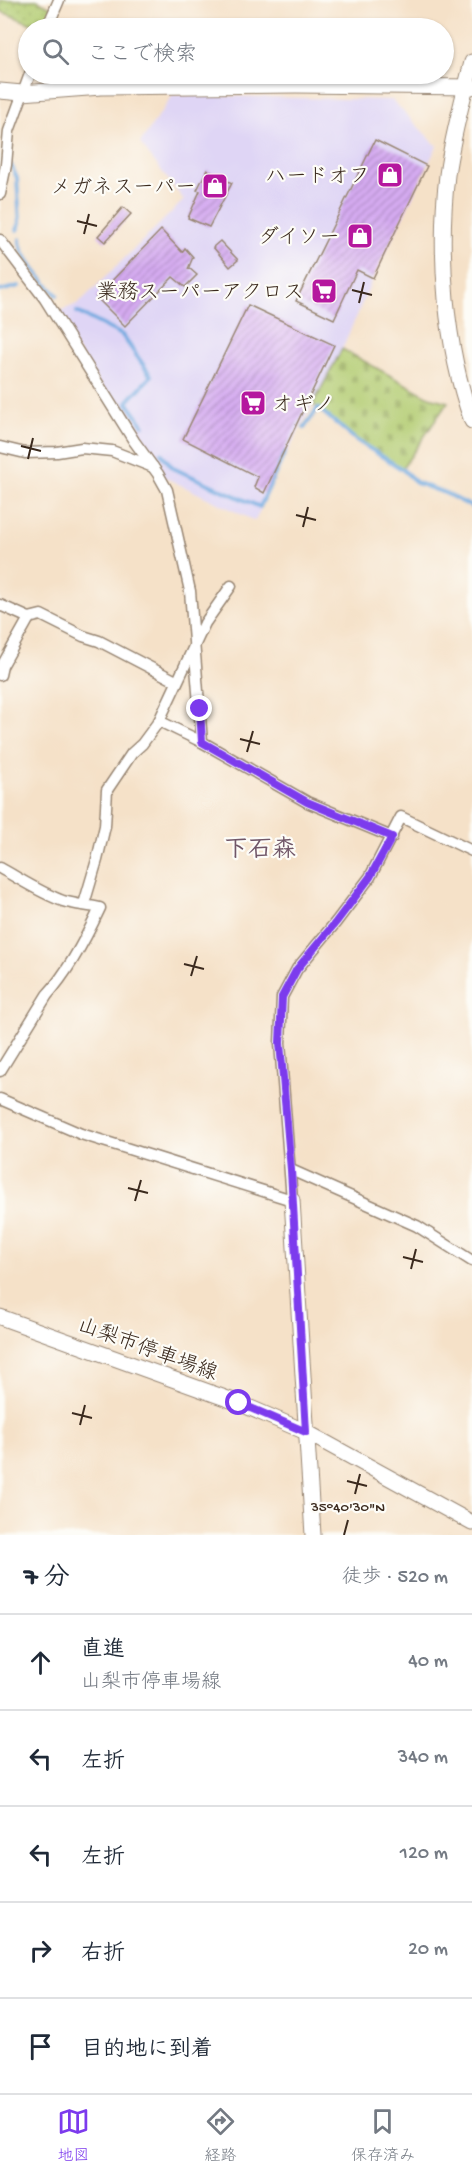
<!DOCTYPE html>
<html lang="ja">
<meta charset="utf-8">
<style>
body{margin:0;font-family:"Gochi Hand","Klee One",sans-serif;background:#f6f6f7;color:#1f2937}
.stop{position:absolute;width:18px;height:18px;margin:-14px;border:4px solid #7c3aed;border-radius:50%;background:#fff}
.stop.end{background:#7c3aed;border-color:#fff;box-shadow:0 2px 6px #0008}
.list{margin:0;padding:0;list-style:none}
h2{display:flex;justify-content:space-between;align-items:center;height:78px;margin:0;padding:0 24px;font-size:26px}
h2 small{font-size:20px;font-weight:400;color:#747a83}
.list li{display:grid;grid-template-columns:39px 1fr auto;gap:18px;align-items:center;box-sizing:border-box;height:96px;padding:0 24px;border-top:2px solid #e0e1e3}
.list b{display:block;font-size:22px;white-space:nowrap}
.list p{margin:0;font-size:20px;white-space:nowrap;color:#747a83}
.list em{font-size:20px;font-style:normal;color:#747a83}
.icon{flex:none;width:33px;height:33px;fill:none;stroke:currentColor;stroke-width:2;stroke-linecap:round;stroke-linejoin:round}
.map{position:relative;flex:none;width:472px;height:1535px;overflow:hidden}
.search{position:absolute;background:#fff;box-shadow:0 2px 4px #0004;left:18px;right:18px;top:18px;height:66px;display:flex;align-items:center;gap:15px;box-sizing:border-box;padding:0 21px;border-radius:33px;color:#747a83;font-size:22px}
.sheet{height:558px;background:#fff}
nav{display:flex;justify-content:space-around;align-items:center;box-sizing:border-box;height:84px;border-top:2px solid #e0e1e3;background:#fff;font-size:16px;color:#747a83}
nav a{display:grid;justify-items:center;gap:3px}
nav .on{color:#7c3aed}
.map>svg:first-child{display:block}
.built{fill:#dfd5f5}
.grass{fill:url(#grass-dots);stroke:#777b48;stroke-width:1.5}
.cemetery{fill:url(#cemetery-stones);stroke:#777b48;stroke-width:1.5}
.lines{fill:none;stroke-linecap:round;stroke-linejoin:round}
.stream{stroke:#6ea9df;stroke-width:4}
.building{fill:url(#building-hatch)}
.street-casing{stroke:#988673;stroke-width:13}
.secondary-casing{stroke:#988673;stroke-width:17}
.street{stroke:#fff;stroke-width:10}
.secondary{stroke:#fff;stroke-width:15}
.route{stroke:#7c3aed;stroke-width:8}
.ticks{fill:none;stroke:#3b2a1e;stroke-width:2}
.labels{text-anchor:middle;stroke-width:4.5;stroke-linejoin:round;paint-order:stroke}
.poi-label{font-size:21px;fill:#3b2a1e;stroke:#fdfcf7;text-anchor:end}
.street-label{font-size:21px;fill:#3b2a1e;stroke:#fdfcf7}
.quarter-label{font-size:24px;font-weight:bold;fill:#715768;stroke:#fdfcf7}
.ticks-label{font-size:15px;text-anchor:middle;fill:#3b2a1e;stroke:#fdfcf7;stroke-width:4.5;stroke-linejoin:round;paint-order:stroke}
</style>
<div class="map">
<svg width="472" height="1535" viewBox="0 0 472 1535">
<defs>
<pattern id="grass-dots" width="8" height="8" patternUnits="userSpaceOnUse" patternTransform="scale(1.5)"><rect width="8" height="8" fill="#b3cc72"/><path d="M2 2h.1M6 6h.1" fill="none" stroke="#9baf62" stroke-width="1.8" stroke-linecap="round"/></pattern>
<pattern id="cemetery-stones" width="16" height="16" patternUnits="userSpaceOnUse" patternTransform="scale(1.5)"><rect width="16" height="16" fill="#b3cc72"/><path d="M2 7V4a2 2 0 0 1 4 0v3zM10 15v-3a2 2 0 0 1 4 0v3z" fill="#9baf62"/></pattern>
<pattern id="building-hatch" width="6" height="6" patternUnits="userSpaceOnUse" patternTransform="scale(1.5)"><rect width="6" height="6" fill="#d5abf1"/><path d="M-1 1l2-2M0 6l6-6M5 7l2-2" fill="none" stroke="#ae8bc3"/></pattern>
</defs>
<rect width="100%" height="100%" fill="#fdfcf7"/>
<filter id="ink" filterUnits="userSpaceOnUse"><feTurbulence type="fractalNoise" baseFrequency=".0167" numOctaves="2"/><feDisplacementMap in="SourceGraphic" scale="12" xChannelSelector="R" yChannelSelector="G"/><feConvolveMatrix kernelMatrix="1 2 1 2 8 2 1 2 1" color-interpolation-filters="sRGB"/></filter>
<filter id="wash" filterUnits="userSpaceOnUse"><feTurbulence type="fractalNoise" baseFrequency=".008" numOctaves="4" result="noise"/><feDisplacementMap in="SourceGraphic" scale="24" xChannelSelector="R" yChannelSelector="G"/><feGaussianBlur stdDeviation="1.35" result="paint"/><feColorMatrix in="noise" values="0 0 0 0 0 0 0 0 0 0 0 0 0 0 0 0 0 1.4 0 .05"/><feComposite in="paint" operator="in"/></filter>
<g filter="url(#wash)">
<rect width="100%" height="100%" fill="#f5e1c8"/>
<polygon class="built" points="173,95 392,100 437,146 373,278 342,349 290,447 255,521 158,474 54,314 79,303 184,200 140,143"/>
<polygon class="grass" points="0,0 37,0 55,9 42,28 0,11"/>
<polygon class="cemetery" points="342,349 429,397 448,402 402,469 356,440 313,404"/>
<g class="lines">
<g class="stream">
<polyline points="11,165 17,178 20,223 17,230"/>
<path d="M 20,239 C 19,255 46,284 57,295"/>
<polyline points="0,291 19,286"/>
<polyline points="77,312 122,335 151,376 127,402 143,425"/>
<polyline points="304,428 318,408 356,440 402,469 417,483 445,493 472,507"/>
<polyline points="161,453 173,468 260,507 285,452"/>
</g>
</g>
<g id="blocks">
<g class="building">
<polygon points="375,140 427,166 373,278 357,270 334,319 296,301"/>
<polygon points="207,170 232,183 209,227 188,218 200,191 197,190"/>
<polygon points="123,207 131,214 105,242 98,236"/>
<polygon points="161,230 182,252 185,248 193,257 188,269 189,268 197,275 185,287 173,277 125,326 96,297"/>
<polygon points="220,241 238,260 230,267 213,247"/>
<polygon points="248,305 334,345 264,493 254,487 258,477 183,439"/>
</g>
</g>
</g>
<g filter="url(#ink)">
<use href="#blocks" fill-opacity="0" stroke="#988673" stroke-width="1.5"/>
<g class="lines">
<g class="street-casing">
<g id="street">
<polyline points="47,28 59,0"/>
<polyline points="0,194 6,165 9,131 30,74"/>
<polyline points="0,240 45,299 134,441 158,474 167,490 190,591 202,742 307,802 392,837"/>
<polyline points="0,447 25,453 57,452 82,448 112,451 153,467"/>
<polyline points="0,605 29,618 41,615 83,636 99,641 176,681"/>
<polyline points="0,675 2,666 29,618"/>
<polyline points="159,721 202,742"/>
<path d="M 0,868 C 20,879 41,893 63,901 C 76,905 87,905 100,908 C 86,938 69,971 47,995 L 0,1071"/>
<polyline points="84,904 97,860 105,826 107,790 132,753 142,744 159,721 205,623 231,586"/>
<polyline points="0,1099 81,1134 292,1200 280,1043 282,997 297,969 336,922 370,877 401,817 472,851"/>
<polyline points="291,1170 417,1226 472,1261"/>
</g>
</g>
<g class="secondary-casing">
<g id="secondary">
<path d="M 472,62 C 463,99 452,137 447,175 C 438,253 445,346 472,421"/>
<polyline points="0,91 22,93 101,87 296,85 472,87"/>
<polyline points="292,1200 313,1535"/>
<polyline points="0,1317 239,1403 306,1432 472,1523"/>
</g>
</g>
<use href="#street" class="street"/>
<use href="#secondary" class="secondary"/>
</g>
</g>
<g class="lines" filter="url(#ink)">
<polyline class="route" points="200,709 202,742 307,802 392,837 370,877 336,922 297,969 282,997 280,1043 291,1170 306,1432 239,1403"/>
</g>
<path class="ticks" d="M 77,221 L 97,226M 84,234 L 89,214M 352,290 L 372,295M 359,303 L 364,282M 21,446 L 41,451M 28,459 L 33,438M 296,515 L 316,520M 303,527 L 308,507M 240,739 L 260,744M 247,752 L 253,731M 184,964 L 204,969M 191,976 L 197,956M 128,1188 L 148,1193M 135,1201 L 141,1180M 403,1257 L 423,1262M 411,1269 L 416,1249M 72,1413 L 92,1418M 80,1425 L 85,1405M 347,1481 L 367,1486M 355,1494 L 360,1474M 344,1535 L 348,1520"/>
<defs>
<g id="shop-square" transform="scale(1.35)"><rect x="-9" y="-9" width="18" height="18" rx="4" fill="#b5179e" stroke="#fdfcf7"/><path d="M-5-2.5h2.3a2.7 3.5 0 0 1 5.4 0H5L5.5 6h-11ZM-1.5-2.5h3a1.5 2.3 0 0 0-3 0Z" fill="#fff"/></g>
<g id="supermarket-square" transform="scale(1.35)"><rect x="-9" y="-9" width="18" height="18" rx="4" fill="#b5179e" stroke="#fdfcf7"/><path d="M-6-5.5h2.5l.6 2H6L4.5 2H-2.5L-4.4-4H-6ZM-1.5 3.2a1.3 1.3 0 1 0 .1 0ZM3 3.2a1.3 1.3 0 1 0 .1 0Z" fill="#fff"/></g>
</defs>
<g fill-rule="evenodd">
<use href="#shop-square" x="390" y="175"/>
<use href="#shop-square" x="215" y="186"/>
<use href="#shop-square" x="360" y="236"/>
<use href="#supermarket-square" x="324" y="291"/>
<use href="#supermarket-square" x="253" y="403"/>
</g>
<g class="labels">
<g class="poi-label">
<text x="370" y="182">ハードオフ</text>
<text x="196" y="193">メガネスーパー</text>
<text x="340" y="243">ダイソー</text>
<text x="304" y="298">業務スーパーアクロス</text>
<text x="272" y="410" text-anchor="start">オギノ</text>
</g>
<g class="street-label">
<text transform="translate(148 1348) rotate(20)" y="7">山梨市停車場線</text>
</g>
<g class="quarter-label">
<text x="260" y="856">下石森</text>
</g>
</g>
<g class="ticks-label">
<text x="348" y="1511">35°40'30"N</text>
</g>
</svg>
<div class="stop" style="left:239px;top:1403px"></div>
<div class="stop end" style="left:200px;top:709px"></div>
<div class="search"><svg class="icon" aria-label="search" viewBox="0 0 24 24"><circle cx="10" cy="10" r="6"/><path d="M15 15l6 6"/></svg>ここで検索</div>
</div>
<section class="sheet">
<h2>7 分<small>徒歩 · 520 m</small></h2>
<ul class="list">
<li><svg class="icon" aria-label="ahead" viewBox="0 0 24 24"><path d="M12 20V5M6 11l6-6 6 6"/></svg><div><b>直進</b><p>山梨市停車場線</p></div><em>40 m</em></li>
<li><svg class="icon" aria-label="left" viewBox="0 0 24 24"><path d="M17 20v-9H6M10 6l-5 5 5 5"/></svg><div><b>左折</b></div><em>340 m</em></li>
<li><svg class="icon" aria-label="left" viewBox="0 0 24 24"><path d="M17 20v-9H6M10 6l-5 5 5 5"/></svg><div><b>左折</b></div><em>120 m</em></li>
<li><svg class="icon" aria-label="right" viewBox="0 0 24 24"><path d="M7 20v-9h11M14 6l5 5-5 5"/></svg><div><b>右折</b></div><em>20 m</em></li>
<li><svg class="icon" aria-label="arrive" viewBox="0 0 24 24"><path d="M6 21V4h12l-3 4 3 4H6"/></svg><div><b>目的地に到着</b></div></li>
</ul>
</section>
<nav>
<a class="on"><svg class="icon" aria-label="map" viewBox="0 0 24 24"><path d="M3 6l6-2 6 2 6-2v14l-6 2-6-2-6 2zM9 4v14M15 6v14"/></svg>地図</a>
<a><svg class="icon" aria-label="directions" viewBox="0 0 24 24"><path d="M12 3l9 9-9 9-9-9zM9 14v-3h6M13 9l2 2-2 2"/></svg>経路</a>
<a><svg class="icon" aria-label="saved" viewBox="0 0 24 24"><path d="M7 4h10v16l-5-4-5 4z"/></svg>保存済み</a>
</nav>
